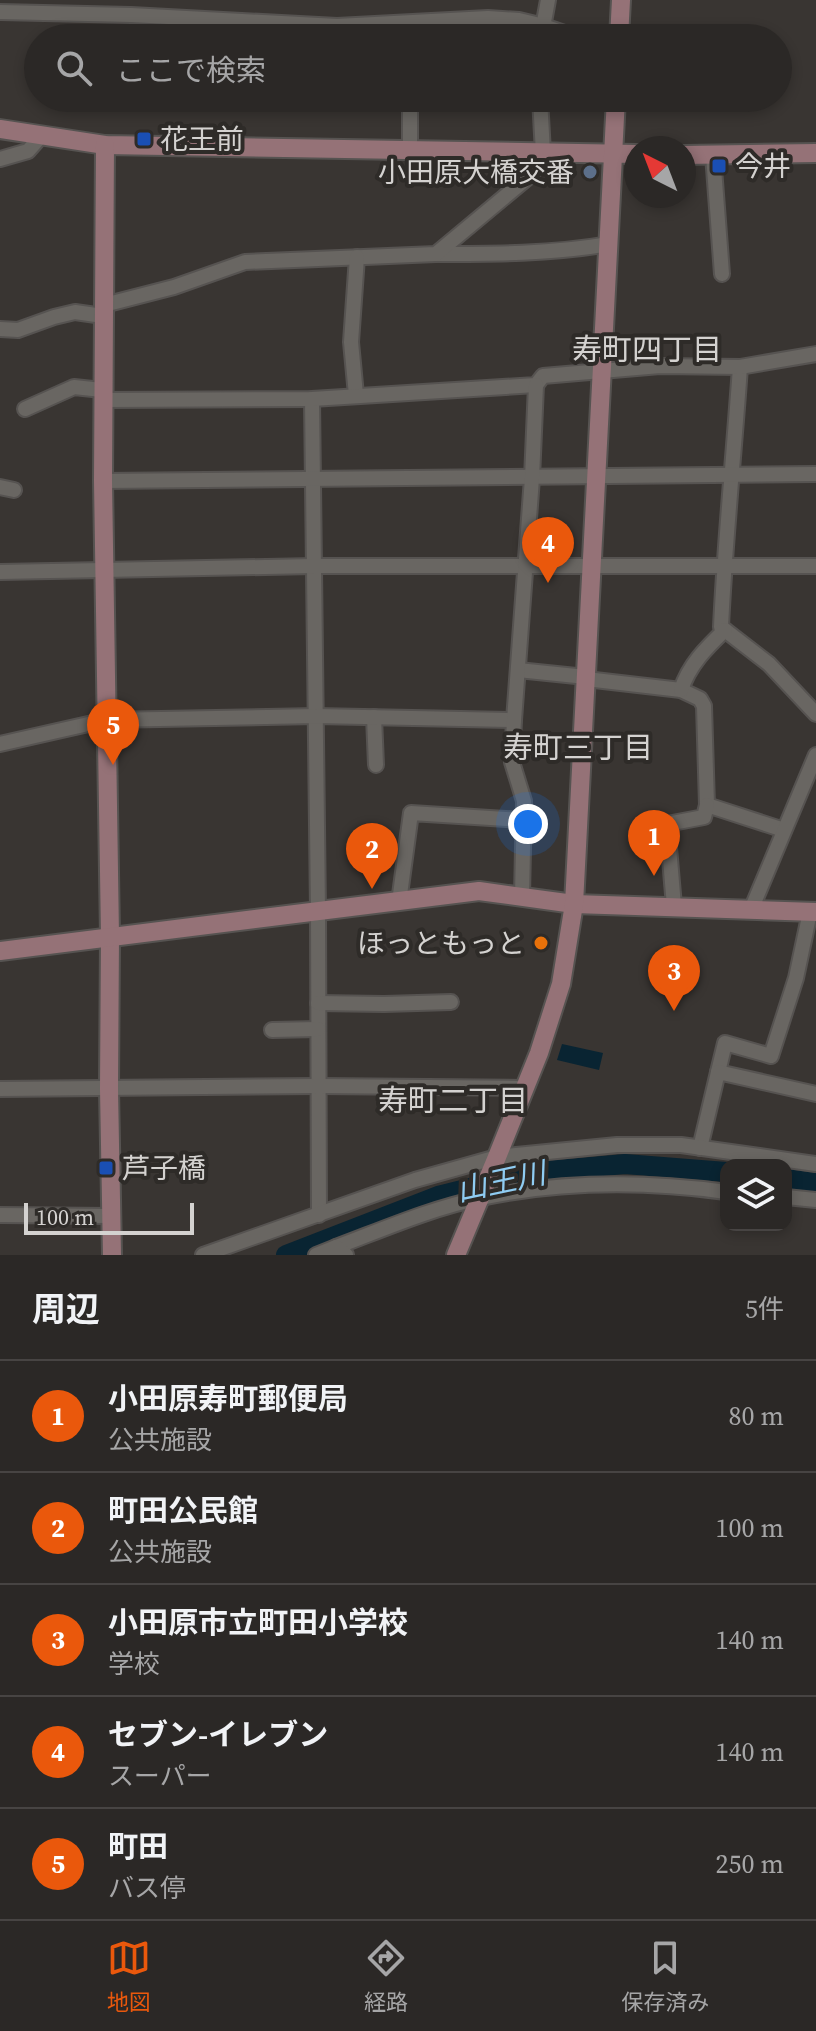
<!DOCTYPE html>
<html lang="ja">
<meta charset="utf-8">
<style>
body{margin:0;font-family:"Source Serif 4","Noto Sans JP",serif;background:#373432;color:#f1f3f6}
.controls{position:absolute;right:24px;bottom:24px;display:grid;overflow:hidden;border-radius:16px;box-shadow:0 4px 12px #0003}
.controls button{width:72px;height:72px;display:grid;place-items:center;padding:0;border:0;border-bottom:2px solid #474443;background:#2b2826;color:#f1f3f6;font:40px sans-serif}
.compass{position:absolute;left:624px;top:136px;width:72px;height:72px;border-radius:50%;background:#2b2826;box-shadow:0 4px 12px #0003;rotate:318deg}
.scale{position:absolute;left:24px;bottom:20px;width:170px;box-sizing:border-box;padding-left:8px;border:4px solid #d4d2d0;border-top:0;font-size:22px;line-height:28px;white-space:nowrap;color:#d4d2d0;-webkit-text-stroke:6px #2e2b28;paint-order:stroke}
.you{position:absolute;left:528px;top:824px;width:28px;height:28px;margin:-20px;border:6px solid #fff;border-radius:50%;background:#1a73e8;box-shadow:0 0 0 12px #1a73e833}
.badge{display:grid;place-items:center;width:52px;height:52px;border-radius:50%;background:#ea580c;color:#fff;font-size:26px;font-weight:700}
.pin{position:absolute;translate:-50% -66px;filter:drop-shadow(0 2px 4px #0008)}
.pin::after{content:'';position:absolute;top:42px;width:28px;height:24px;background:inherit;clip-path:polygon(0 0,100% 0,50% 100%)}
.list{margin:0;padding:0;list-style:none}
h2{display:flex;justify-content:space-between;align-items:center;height:104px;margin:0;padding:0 32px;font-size:34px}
h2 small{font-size:26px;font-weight:400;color:#a6a6a7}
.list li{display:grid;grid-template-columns:52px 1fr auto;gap:24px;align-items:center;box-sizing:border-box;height:112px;padding:0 32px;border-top:2px solid #474443}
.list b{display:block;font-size:30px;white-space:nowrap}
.list p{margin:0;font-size:26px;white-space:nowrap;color:#a6a6a7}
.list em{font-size:26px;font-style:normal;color:#a6a6a7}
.icon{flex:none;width:44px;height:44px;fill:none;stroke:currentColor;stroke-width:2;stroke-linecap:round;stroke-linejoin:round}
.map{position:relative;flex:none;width:816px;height:1255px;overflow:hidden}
.search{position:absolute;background:#2b2826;box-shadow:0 4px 12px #0003;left:24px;right:24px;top:24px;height:88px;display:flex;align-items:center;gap:20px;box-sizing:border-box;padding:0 28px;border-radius:44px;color:#a6a6a7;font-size:30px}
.sheet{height:664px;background:#2b2826}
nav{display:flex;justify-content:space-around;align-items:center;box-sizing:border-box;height:112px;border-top:2px solid #474443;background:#2b2826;font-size:22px;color:#a6a6a7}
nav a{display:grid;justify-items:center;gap:4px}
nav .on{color:#ea580c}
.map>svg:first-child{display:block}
.water{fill:#092432}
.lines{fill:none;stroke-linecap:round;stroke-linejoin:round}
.river{stroke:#092432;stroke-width:20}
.street-casing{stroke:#565351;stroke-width:18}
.secondary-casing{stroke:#565351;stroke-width:22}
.street{stroke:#696662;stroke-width:14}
.secondary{stroke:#957277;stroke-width:18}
.transit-dot{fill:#1a4fb4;stroke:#2e2b28;stroke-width:3}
.service-dot{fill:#5c6f8a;stroke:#2e2b28;stroke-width:3}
.food-dot{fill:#e8710a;stroke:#2e2b28;stroke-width:3}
.labels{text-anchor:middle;stroke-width:8;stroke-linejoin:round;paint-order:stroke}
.poi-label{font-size:28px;fill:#d4d2d0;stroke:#2e2b28;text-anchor:start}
.neighbourhood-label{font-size:30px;fill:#d4d2d0;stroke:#2e2b28}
.water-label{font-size:30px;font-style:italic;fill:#8fccf2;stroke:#2e2b28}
</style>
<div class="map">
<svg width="816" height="1255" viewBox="0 0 816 1255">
<rect width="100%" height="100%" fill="#393532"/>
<polygon class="water" points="562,1044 603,1053 599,1070 557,1060"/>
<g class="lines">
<g class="river">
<polyline points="786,1179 816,1183"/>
<polyline points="286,1255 438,1196 534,1172 625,1164 726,1172"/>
</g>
<g class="street-casing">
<g id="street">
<polyline points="0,12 131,15 337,26 488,18 519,20 544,26 579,38"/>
<polyline points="541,38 548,0"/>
<polyline points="540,98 543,153"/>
<polyline points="410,151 410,98"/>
<polyline points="713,155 722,274"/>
<polyline points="0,159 28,151 42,135"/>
<path d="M 436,254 C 494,254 551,254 609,244"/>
<polyline points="104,305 174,287 245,262 436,254 532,174 531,153"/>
<polyline points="0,329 18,330 54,317 75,312 103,316"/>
<path d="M 740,367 C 734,454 725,540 721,627 L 769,664 L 816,714"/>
<polyline points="356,395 351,342 357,257"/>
<polyline points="312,399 318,911 319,1215"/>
<polyline points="103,400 312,399 536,385 543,376 660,366 740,367 816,354"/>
<polyline points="25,409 74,387 102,390"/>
<polyline points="103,481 816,474"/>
<polyline points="0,487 14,490"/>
<polyline points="0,572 314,566 816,566"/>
<polyline points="518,670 586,677"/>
<polyline points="586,679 681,690 700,699 704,706 707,805 784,830"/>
<path d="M 681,690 C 689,665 706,648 725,630"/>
<polyline points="374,717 376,765"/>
<polyline points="0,744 106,720 316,716 514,720"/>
<polyline points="522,896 524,801 512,762 514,720 532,478 536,385"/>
<polyline points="399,902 411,813 523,820"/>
<polyline points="674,906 667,824 704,817 707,805"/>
<polyline points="751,910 816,755"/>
<polyline points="318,1003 384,1004 451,1002"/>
<polyline points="272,1030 318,1029"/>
<polyline points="718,1072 725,1043 771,1056 796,978 810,912"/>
<polyline points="0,1089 319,1086 525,1088"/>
<polyline points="700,1148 718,1072 816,1094"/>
<polyline points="786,1197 816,1200"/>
<polyline points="0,1215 110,1216"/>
<path d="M 336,1247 C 384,1229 432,1208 481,1198 C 562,1181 645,1181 726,1192"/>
<polyline points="203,1255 415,1180 497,1157 617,1145 681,1145 816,1164"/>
<polyline points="316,1255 336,1247 346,1255"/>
</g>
</g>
<g class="secondary-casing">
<g id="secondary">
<polyline points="619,38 621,0"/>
<polyline points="0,129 105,145 636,154"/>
<polyline points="105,145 103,481 110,936 109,1089 112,1255"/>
<polyline points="684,155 816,153"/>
<polyline points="0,951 479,891 574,904 816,912"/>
<polyline points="456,1255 497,1157 539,1053 561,984 574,904 616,98"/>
</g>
</g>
<use href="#street" class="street"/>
<use href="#secondary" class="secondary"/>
</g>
<g class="transit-dot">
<rect x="136" y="131" width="16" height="16" rx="4"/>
<rect x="711" y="158" width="16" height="16" rx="4"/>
<rect x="98" y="1160" width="16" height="16" rx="4"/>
</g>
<circle class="service-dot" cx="590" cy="172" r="8"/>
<circle class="food-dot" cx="541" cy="943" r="8"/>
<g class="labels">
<g class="poi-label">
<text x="160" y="149">花王前</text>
<text x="735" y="176">今井</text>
<text x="574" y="182" text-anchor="end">小田原大橋交番</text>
<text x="525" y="953" text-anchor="end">ほっともっと</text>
<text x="122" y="1178">芦子橋</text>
</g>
<g class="neighbourhood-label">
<text x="647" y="360">寿町四丁目</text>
<text x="578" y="758">寿町三丁目</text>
<text x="453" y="1111">寿町二丁目</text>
</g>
<g class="water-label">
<text transform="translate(501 1182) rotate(-12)" y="10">山王川</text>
</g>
</g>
</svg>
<div class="controls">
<button><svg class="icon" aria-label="layers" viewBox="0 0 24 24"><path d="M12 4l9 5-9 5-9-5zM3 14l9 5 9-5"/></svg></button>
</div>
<svg class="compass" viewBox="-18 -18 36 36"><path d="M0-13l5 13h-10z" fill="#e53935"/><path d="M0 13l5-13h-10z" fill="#a6a6a7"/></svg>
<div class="scale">100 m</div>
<div class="you"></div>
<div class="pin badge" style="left:654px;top:876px">1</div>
<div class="pin badge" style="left:372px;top:889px">2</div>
<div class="pin badge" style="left:674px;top:1011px">3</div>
<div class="pin badge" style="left:548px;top:583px">4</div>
<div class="pin badge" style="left:113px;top:765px">5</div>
<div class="search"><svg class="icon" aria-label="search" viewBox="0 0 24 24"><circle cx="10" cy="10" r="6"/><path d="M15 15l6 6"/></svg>ここで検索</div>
</div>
<section class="sheet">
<h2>周辺<small>5件</small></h2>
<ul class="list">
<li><span class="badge">1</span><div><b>小田原寿町郵便局</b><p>公共施設</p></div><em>80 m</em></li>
<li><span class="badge">2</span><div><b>町田公民館</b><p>公共施設</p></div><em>100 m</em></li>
<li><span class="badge">3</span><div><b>小田原市立町田小学校</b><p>学校</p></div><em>140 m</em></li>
<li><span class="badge">4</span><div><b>セブン-イレブン</b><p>スーパー</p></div><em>140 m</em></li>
<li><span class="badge">5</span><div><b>町田</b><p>バス停</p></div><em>250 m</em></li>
</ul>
</section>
<nav>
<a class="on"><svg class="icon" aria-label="map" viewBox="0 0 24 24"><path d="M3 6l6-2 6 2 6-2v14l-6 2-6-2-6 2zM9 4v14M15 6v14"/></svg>地図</a>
<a><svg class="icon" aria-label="directions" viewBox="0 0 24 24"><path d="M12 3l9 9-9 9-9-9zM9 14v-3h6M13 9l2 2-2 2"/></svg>経路</a>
<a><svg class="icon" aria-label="saved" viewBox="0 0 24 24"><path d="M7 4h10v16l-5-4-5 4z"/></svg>保存済み</a>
</nav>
